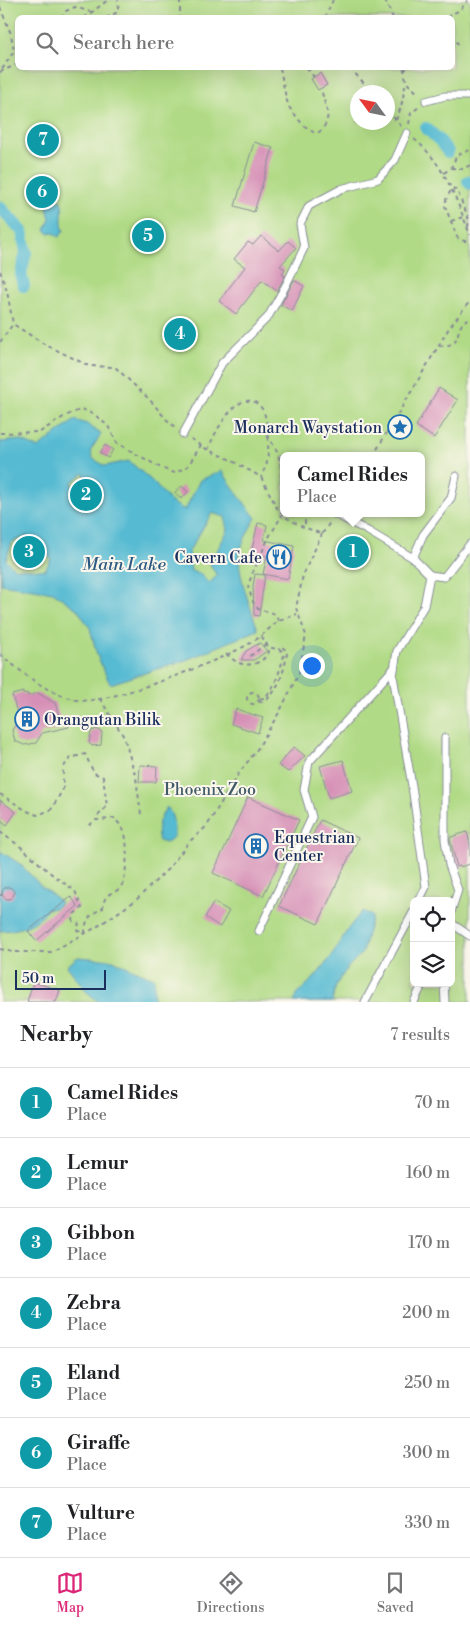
<!DOCTYPE html>
<style>
body{margin:0;font-family:"Libre Bodoni",serif;background:#f2f2f2;color:#202124}
.controls{position:absolute;right:15px;bottom:15px;display:grid;overflow:hidden;border-radius:8px;box-shadow:0 5px 20px #0002}
.controls button{width:45px;height:45px;display:grid;place-items:center;padding:0;border:0;border-bottom:1px solid #e0e0e0;background:#fff;color:#202124;font:25px sans-serif}
.compass{position:absolute;left:350px;top:85px;width:45px;height:45px;border-radius:50%;background:#fff;box-shadow:0 5px 20px #0002;rotate:303deg}
.scale{position:absolute;left:15px;bottom:12px;width:91px;box-sizing:border-box;padding-left:5px;border:2px solid #1b2f5e;border-top:0;font-size:14px;line-height:18px;white-space:nowrap;color:#1b2f5e;-webkit-text-stroke:4px #fbf7ec;paint-order:stroke}
.you{position:absolute;left:311px;top:665px;width:18px;height:18px;margin:-12px;border:4px solid #fff;border-radius:50%;background:#1a73e8;box-shadow:0 0 0 8px #1a73e833}
.badge{display:grid;place-items:center;width:32px;height:32px;border-radius:50%;background:#db2777;color:#fff;font-size:16px;font-weight:700}
.pin{position:absolute;translate:-50% -50%;border:2px solid #fff;box-shadow:0 1px 5px #0006}
.popup{position:absolute;left:280px;top:452px;width:145px;height:65px;box-sizing:border-box;display:grid;place-content:center;border-radius:8px;background:#fff;filter:drop-shadow(0 1px 4px #0005);font-size:16px;white-space:nowrap;color:#757577}
.popup b{font-size:19px;color:#202124}
.popup::after{content:'';position:absolute;left:50%;top:100%;margin-left:-10px;border:10px solid transparent;border-top-color:#fff}
.list{margin:0;padding:0;list-style:none}
h2{display:flex;justify-content:space-between;align-items:center;height:65px;margin:0;padding:0 20px;font-size:21px}
h2 small{font-size:16px;font-weight:400;color:#757577}
.list li{display:grid;grid-template-columns:32px 1fr auto;gap:15px;align-items:center;box-sizing:border-box;height:70px;padding:0 20px;border-top:1px solid #e0e0e0}
.list b{display:block;font-size:19px;white-space:nowrap}
.list p{margin:0;font-size:16px;white-space:nowrap;color:#757577}
.list em{font-size:16px;font-style:normal;color:#757577}
.icon{flex:none;width:28px;height:28px;fill:none;stroke:currentColor;stroke-width:2;stroke-linecap:round;stroke-linejoin:round}
.map{position:relative;flex:none;width:470px;height:1002px;overflow:hidden}
.search{position:absolute;background:#fff;box-shadow:0 5px 20px #0002;left:15px;right:15px;top:15px;height:55px;display:flex;align-items:center;gap:12px;box-sizing:border-box;padding:0 18px;border-radius:8px;color:#757577;font-size:19px}
.sheet{height:555px;background:#fff}
nav{display:flex;justify-content:space-around;align-items:center;box-sizing:border-box;height:70px;border-top:1px solid #e0e0e0;background:#fff;font-size:14px;color:#757577}
nav a{display:grid;justify-items:center;gap:2px}
nav .on{color:#db2777}
.map>svg:first-child{display:block}
.green{fill:#b0da85;stroke:#668472;fill-rule:evenodd}
.water{fill:#54bad2;stroke:#387498;fill-rule:evenodd}
.lines{fill:none;stroke-linecap:round;stroke-linejoin:round}
.canal{stroke:#54bad2;stroke-width:12}
.building{fill:#d68fb6}
.service-casing{stroke:#888c97;stroke-width:9}
.path{stroke:#888c97;stroke-width:2;stroke-dasharray:4 4;stroke-linecap:butt}
.service{stroke:#fff;stroke-width:7}
.labels{text-anchor:middle;stroke-width:4;stroke-linejoin:round;paint-order:stroke}
.poi-label{font-size:16px;fill:#1b2f5e;stroke:#fbf7ec;text-anchor:end}
.park-label{font-size:16px;fill:#405a68;stroke:#fbf7ec}
.water-label{font-size:18px;font-style:italic;fill:#2c5981;stroke:#fbf7ec}
</style>
<div class="map">
<svg width="470" height="1002" viewBox="0 0 470 1002">
<rect width="100%" height="100%" fill="#fbf7ec"/>
<filter id="ink" filterUnits="userSpaceOnUse"><feTurbulence type="fractalNoise" baseFrequency=".02" numOctaves="2"/><feDisplacementMap in="SourceGraphic" scale="10" xChannelSelector="R" yChannelSelector="G"/><feConvolveMatrix kernelMatrix="1 2 1 2 8 2 1 2 1" color-interpolation-filters="sRGB"/></filter>
<filter id="wash" filterUnits="userSpaceOnUse"><feTurbulence type="fractalNoise" baseFrequency=".0096" numOctaves="4" result="noise"/><feDisplacementMap in="SourceGraphic" scale="20" xChannelSelector="R" yChannelSelector="G"/><feGaussianBlur stdDeviation="1.12" result="paint"/><feColorMatrix in="noise" values="0 0 0 0 0 0 0 0 0 0 0 0 0 0 0 0 0 1.4 0 .05"/><feComposite in="paint" operator="in"/></filter>
<g filter="url(#wash)">
<rect width="100%" height="100%" fill="#f4e8d0"/>
<path class="green" d="M 0,0 L 470,0 L 470,1002 L 0,1002 ZM 18,18 L 452,18 L 452,68 L 18,68 ZM 358,92 L 388,92 L 388,122 L 358,122 ZM 284,456 L 422,456 L 422,513 L 284,513 ZM 414,901 L 451,901 L 451,983 L 414,983 Z"/>
<g class="water">
<path d="M 55,198 L 61,201 C 65,211 59,221 64,231 L 59,237 L 54,233 L 48,233 L 45,230 L 50,219 L 47,207 L 50,200 Z"/>
<path d="M 75,420 L 87,424 L 101,434 L 91,450 L 92,458 L 105,466 L 129,461 L 152,481 L 171,502 L 185,510 L 200,480 L 222,471 L 239,496 L 256,518 C 249,529 243,540 240,553 C 236,572 252,611 258,630 L 186,660 L 110,684 L 97,655 L 90,628 L 77,609 L 53,592 L 1,584 L 0,442 L 20,440 L 38,448 ZM 84,473 L 87,482 L 100,496 L 97,503 L 86,499 L 77,502 L 72,482 ZM 212,513 L 225,517 L 228,530 L 210,564 L 217,576 L 209,583 L 200,574 L 191,571 L 189,551 ZM 28,536 L 51,559 L 45,570 L 14,568 L 6,560 L 12,542 Z"/>
<path d="M 167,807 C 174,816 174,825 174,836 L 167,843 L 159,841 C 155,827 159,819 167,807 Z"/>
<path d="M 0,851 L 20,864 L 41,886 L 61,902 L 55,908 L 47,909 C 36,926 20,930 0,931 Z"/>
<polygon points="362,911 372,916 362,953 348,967 336,985 332,1002 294,1002 298,993 315,977 331,957 348,929"/>
<polygon points="78,957 113,960 134,970 154,978 154,1002 99,1002 87,992 67,966"/>
</g>
<g class="lines">
<g class="canal">
<polyline points="426,128 441,142 448,152"/>
<polyline points="468,181 470,184"/>
<polyline points="0,207 22,231 26,252 21,274 24,286"/>
</g>
</g>
<g id="blocks">
<g class="building">
<polygon points="320,73 327,85 318,90 311,79"/>
<polygon points="254,142 273,148 254,212 235,206"/>
<polygon points="261,236 279,251 288,241 296,248 280,266 285,269 282,274 285,276 277,291 262,280 236,314 219,301 245,267 234,259 248,242 253,245"/>
<polygon points="294,280 304,286 292,311 281,305"/>
<polygon points="439,388 458,400 434,438 416,426"/>
<polygon points="105,445 113,450 108,458 100,453"/>
<polygon points="182,486 188,492 181,499 175,492"/>
<polygon points="258,523 267,525 264,540 294,546 288,579 263,574 267,556 251,553"/>
<polygon points="255,574 265,575 259,616 254,615 253,586"/>
<polygon points="260,643 267,651 254,660 241,660 246,651"/>
<polygon points="23,692 23,694 27,693 28,696 38,693 55,703 60,718 67,716 69,727 42,733 36,743 24,745 15,741 12,730 19,720 12,695"/>
<polygon points="236,709 263,718 258,733 231,724"/>
<polygon points="97,729 102,732 101,745 92,746 89,743 91,731"/>
<polygon points="294,747 305,756 288,772 278,765"/>
<polygon points="343,760 352,791 329,798 320,766"/>
<polygon points="140,765 157,766 156,782 139,782"/>
<polygon points="248,797 299,820 263,896 213,873"/>
<polygon points="0,800 16,812 7,825 0,819"/>
<polygon points="320,820 358,838 318,924 279,906"/>
<polygon points="467,832 470,843 470,864 460,867 460,866 457,867 450,839 451,837"/>
<circle cx="8" cy="893" r="6"/>
<polygon points="71,897 78,906 36,941 28,931"/>
<polygon points="214,902 229,911 220,927 205,917"/>
<polygon points="33,982 60,990 56,1002 27,1002"/>
</g>
</g>
</g>
<g filter="url(#ink)">
<use href="#blocks" fill-opacity="0" stroke="#888c97" stroke-width="1"/>
<g class="lines">
<g class="service-casing">
<g id="service">
<polyline points="426,101 445,96 470,96"/>
<polyline points="183,434 222,363 268,317 286,285 304,248 300,224 309,206 341,189 378,179 395,160 407,133"/>
<polyline points="335,514 368,531 413,558 430,575 424,606 397,651 393,676 412,786 426,887 419,901"/>
<polyline points="413,558 423,535 451,498 456,476"/>
<polyline points="430,575 444,577 470,544"/>
<polyline points="445,738 445,840 449,865 458,890 451,912"/>
<polyline points="451,923 470,936"/>
<polyline points="259,931 312,817 304,790 309,762 394,668"/>
<polyline points="444,983 445,1002"/>
<polyline points="365,1002 414,911"/>
<polyline points="414,1002 423,983"/>
</g>
</g>
<g class="path">
<polyline points="180,0 180,18"/>
<polyline points="385,0 393,18"/>
<polyline points="0,7 11,34 14,51 1,71"/>
<polyline points="61,18 66,11 75,7 91,12"/>
<polyline points="84,18 108,0"/>
<polyline points="106,18 116,13 119,4 118,0"/>
<polyline points="325,18 333,0"/>
<polyline points="449,18 450,15 460,10 468,0"/>
<polyline points="452,35 458,44 452,47"/>
<polyline points="280,68 286,98 289,107 303,125 313,132 319,132 322,130 326,123 328,115 321,89"/>
<polyline points="307,68 314,77"/>
<polyline points="350,68 372,92"/>
<polyline points="404,68 406,82 419,94"/>
<polyline points="403,70 409,68"/>
<polyline points="0,72 18,64"/>
<polyline points="388,111 402,127"/>
<polyline points="396,120 401,107 406,82"/>
<polyline points="409,124 411,113 419,107"/>
<path d="M 414,139 C 444,163 457,200 470,235"/>
<polyline points="451,168 463,169 470,165"/>
<polyline points="444,173 451,168 457,155 470,150"/>
<polyline points="451,221 463,217"/>
<polyline points="468,227 469,220 457,190 452,188 446,200 445,206 457,237 460,240 470,242"/>
<polyline points="0,271 7,291 13,324"/>
<polyline points="0,342 13,324 44,344 89,366 115,367 150,400 166,419 175,427"/>
<path d="M 439,346 C 466,347 451,326 470,318"/>
<polyline points="0,433 40,432 65,416 82,409 95,415 108,426 117,443 161,468 175,473 188,466 201,445"/>
<path d="M 267,435 C 277,450 283,461 281,479"/>
<polyline points="191,439 208,450 227,458 261,477 277,508 287,518 301,526 322,534 331,521"/>
<path d="M 208,450 C 213,435 238,386 259,405 C 270,415 269,448 267,462 C 266,467 263,472 261,477"/>
<polyline points="373,456 449,328 470,301"/>
<polyline points="302,513 305,519 305,528"/>
<polyline points="279,621 273,613 258,609 253,602 248,587 252,574 269,537 284,512"/>
<path d="M 0,654 C 24,674 46,693 77,700 C 104,707 227,658 252,642 C 261,637 268,629 276,623 C 282,619 290,617 297,614"/>
<path d="M 226,654 C 230,657 233,660 237,662 C 249,668 264,663 269,651 L 266,642 L 261,636"/>
<polyline points="250,656 266,644"/>
<circle cx="253" cy="698" r="6"/>
<polyline points="100,699 124,737 136,778 141,814"/>
<path d="M 260,699 C 273,697 281,667 284,655 L 281,650 L 268,647"/>
<path d="M 259,702 C 275,703 287,665 287,651 L 282,647 L 278,649"/>
<polyline points="0,794 27,811 37,815 51,810 63,789 63,768 70,758 85,754 94,773 103,777 107,806 96,818"/>
<path d="M 0,832 L 21,847 L 49,872 L 75,891 L 82,908 L 74,914 L 73,921 L 79,924 L 77,930 L 85,933 C 85,919 91,914 103,908 C 104,889 116,896 122,885 C 127,875 128,845 125,834 C 124,829 118,823 115,818 L 102,820 L 95,820 L 88,827"/>
<polyline points="0,895 2,895"/>
<polyline points="0,949 13,952 51,952 95,928 135,901 169,868 189,842 207,826 239,773 256,751 280,711 299,673 306,635 296,608 303,575 322,534"/>
</g>
<use href="#service" class="service"/>
</g>
</g>
<defs>
<g id="sight-ring" transform="scale(1.25)"><circle r="9.5" fill="#fbf7ec" stroke="#1f6fb2" stroke-width="1.5"/><path d="M0-6L1.8-2.2L6-1.7L2.9 1.2L3.7 5.4L0 3.3L-3.7 5.4L-2.9 1.2L-6-1.7L-1.8-2.2Z" fill="#1f6fb2"/></g>
<g id="restaurant-ring" transform="scale(1.25)"><circle r="9.5" fill="#fbf7ec" stroke="#1f6fb2" stroke-width="1.5"/><path d="M-5-6h1v4h1v-4h1v4h1v-4h1v5L-1.5 .5V6h-2V.5L-5-1ZM5-6V6H3V1.5H1.5Q1.5-4 5-6Z" fill="#1f6fb2"/></g>
<g id="building-ring" transform="scale(1.25)"><circle r="9.5" fill="#fbf7ec" stroke="#1f6fb2" stroke-width="1.5"/><path d="M-4-6H4V6H1V3H-1V6H-4ZM-2.5-4.3h1.7v1.8h-1.7ZM.8-4.3h1.7v1.8H.8ZM-2.5-1h1.7V.8h-1.7ZM.8-1h1.7V.8H.8Z" fill="#1f6fb2"/></g>
</defs>
<g fill-rule="evenodd">
<use href="#sight-ring" x="400" y="427"/>
<use href="#restaurant-ring" x="279" y="557"/>
<use href="#building-ring" x="27" y="719"/>
<use href="#building-ring" x="256" y="846"/>
</g>
<g class="labels">
<g class="poi-label">
<text x="382" y="433">Monarch Waystation</text>
<text x="262" y="563">Cavern Cafe</text>
<text x="44" y="725" text-anchor="start">Orangutan Bilik</text>
<text x="274" y="843" text-anchor="start">Equestrian<tspan x="274" dy="18">Center</tspan></text>
</g>
<g class="park-label">
<text x="210" y="795">Phoenix Zoo</text>
</g>
<g class="water-label">
<text x="124" y="570">Main Lake</text>
</g>
</g>
</svg>
<div class="controls">
<button><svg class="icon" aria-label="locate" viewBox="0 0 24 24"><circle cx="12" cy="12" r="6"/><path d="M12 2v4M12 18v4M2 12h4M18 12h4"/></svg></button>
<button><svg class="icon" aria-label="layers" viewBox="0 0 24 24"><path d="M12 4l9 5-9 5-9-5zM3 14l9 5 9-5"/></svg></button>
</div>
<svg class="compass" viewBox="-18 -18 36 36"><path d="M0-13l5 13h-10z" fill="#e53935"/><path d="M0 13l5-13h-10z" fill="#757577"/></svg>
<div class="scale">50 m</div>
<div class="you"></div>
<div class="pin badge" style="left:353px;top:552px;background:#0f9aa8">1</div>
<div class="popup"><b>Camel Rides</b>Place</div>
<div class="pin badge" style="left:86px;top:495px;background:#0f9aa8">2</div>
<div class="pin badge" style="left:29px;top:552px;background:#0f9aa8">3</div>
<div class="pin badge" style="left:180px;top:334px;background:#0f9aa8">4</div>
<div class="pin badge" style="left:148px;top:236px;background:#0f9aa8">5</div>
<div class="pin badge" style="left:42px;top:192px;background:#0f9aa8">6</div>
<div class="pin badge" style="left:43px;top:140px;background:#0f9aa8">7</div>
<div class="search"><svg class="icon" aria-label="search" viewBox="0 0 24 24"><circle cx="10" cy="10" r="6"/><path d="M15 15l6 6"/></svg>Search here</div>
</div>
<section class="sheet">
<h2>Nearby<small>7 results</small></h2>
<ul class="list">
<li><span class="badge" style="background:#0f9aa8">1</span><div><b>Camel Rides</b><p>Place</p></div><em>70 m</em></li>
<li><span class="badge" style="background:#0f9aa8">2</span><div><b>Lemur</b><p>Place</p></div><em>160 m</em></li>
<li><span class="badge" style="background:#0f9aa8">3</span><div><b>Gibbon</b><p>Place</p></div><em>170 m</em></li>
<li><span class="badge" style="background:#0f9aa8">4</span><div><b>Zebra</b><p>Place</p></div><em>200 m</em></li>
<li><span class="badge" style="background:#0f9aa8">5</span><div><b>Eland</b><p>Place</p></div><em>250 m</em></li>
<li><span class="badge" style="background:#0f9aa8">6</span><div><b>Giraffe</b><p>Place</p></div><em>300 m</em></li>
<li><span class="badge" style="background:#0f9aa8">7</span><div><b>Vulture</b><p>Place</p></div><em>330 m</em></li>
</ul>
</section>
<nav>
<a class="on"><svg class="icon" aria-label="map" viewBox="0 0 24 24"><path d="M3 6l6-2 6 2 6-2v14l-6 2-6-2-6 2zM9 4v14M15 6v14"/></svg>Map</a>
<a><svg class="icon" aria-label="directions" viewBox="0 0 24 24"><path d="M12 3l9 9-9 9-9-9zM9 14v-3h6M13 9l2 2-2 2"/></svg>Directions</a>
<a><svg class="icon" aria-label="saved" viewBox="0 0 24 24"><path d="M7 4h10v16l-5-4-5 4z"/></svg>Saved</a>
</nav>
